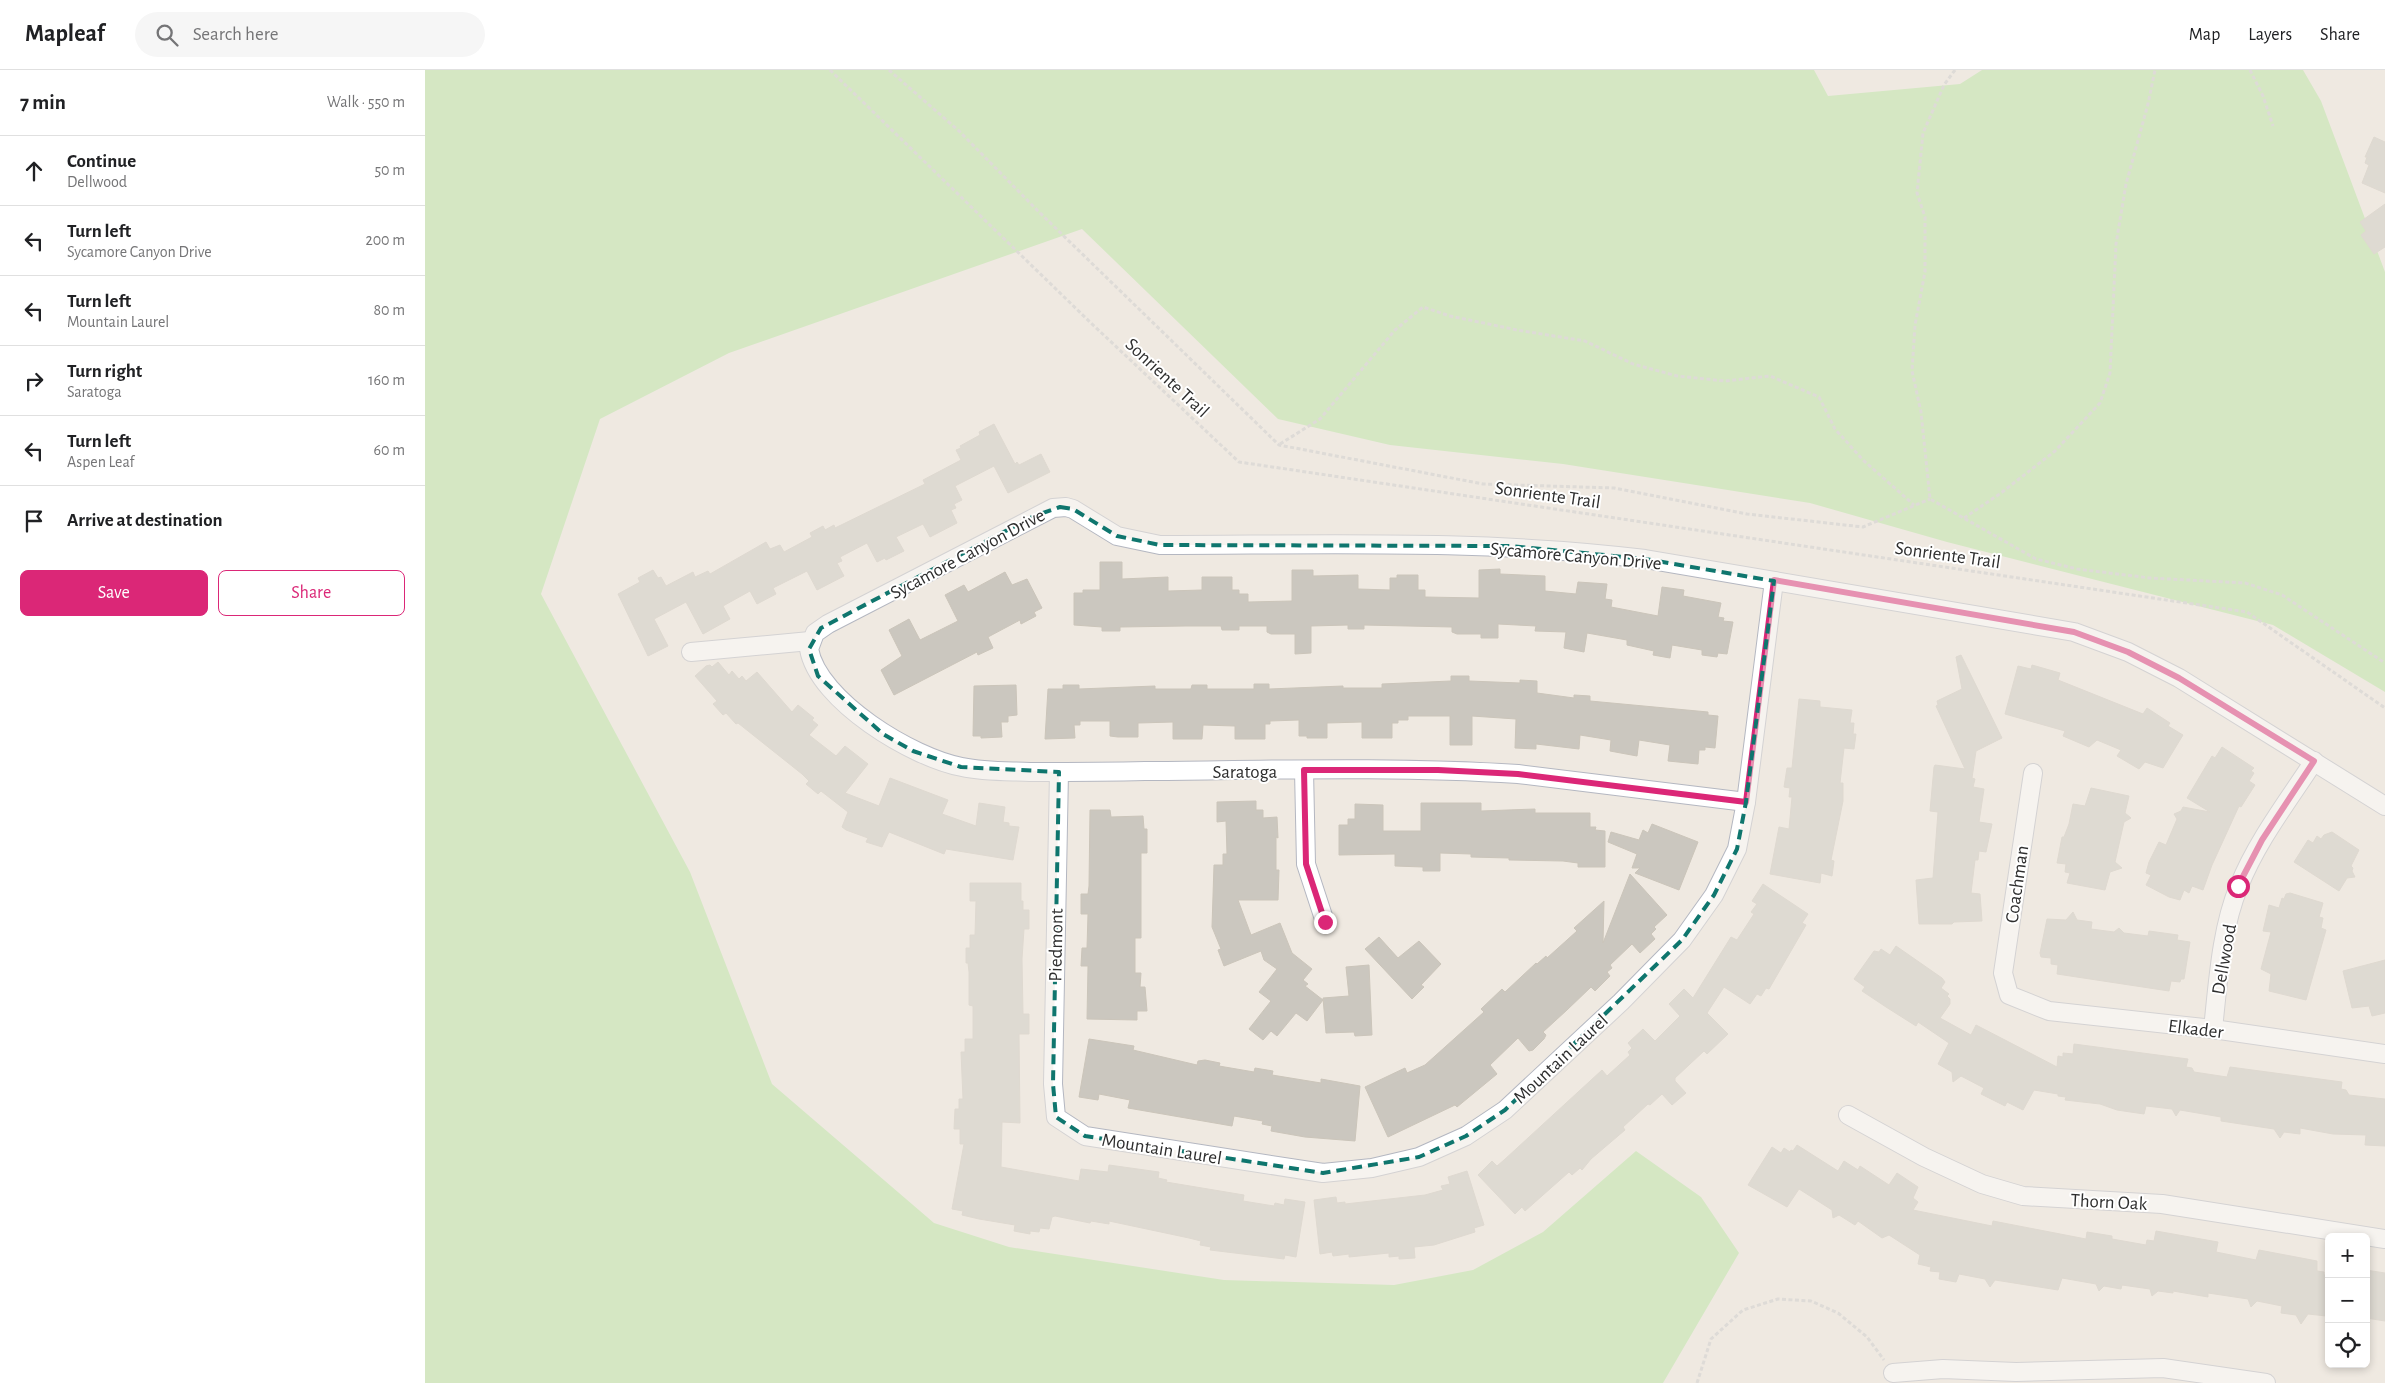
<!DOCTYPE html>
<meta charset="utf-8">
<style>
body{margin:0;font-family:"Alegreya Sans",sans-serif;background:#f6f6f6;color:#202124}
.controls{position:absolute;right:15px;bottom:15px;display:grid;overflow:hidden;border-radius:8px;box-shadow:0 2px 8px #0003}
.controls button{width:45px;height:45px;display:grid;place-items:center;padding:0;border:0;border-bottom:1px solid #e0e0e0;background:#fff;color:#202124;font:25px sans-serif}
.stop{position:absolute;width:15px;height:15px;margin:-11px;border:4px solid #db2777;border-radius:50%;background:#fff}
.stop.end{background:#db2777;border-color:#fff;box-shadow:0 1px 5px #0008}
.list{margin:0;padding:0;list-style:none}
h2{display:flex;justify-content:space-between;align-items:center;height:65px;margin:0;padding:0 20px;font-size:21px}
h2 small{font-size:16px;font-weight:400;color:#757577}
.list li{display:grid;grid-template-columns:32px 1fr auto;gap:15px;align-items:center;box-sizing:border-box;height:70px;padding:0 20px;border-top:1px solid #e0e0e0}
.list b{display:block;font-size:19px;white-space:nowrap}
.list p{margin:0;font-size:16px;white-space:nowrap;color:#757577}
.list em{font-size:16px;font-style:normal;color:#757577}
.actions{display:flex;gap:10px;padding:15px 20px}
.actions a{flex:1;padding:11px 0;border:1px solid #db2777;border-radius:8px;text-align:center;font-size:18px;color:#db2777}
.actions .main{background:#db2777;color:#fff}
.icon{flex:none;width:28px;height:28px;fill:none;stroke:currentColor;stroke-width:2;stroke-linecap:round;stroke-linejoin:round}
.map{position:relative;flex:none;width:1960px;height:1313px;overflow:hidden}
header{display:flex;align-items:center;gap:30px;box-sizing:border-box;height:70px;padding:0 25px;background:#fff;border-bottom:1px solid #e0e0e0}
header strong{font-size:24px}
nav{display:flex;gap:28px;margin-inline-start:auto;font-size:18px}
.search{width:350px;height:45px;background:#f6f6f6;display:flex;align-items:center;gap:12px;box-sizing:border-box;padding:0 18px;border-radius:28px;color:#757577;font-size:19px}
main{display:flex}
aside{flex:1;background:#fff}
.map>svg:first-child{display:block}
.green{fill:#b6e59e}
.building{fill:#cbc7bf;stroke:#cbc5ba}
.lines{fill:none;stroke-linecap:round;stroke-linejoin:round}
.minor-casing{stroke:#b4b7c1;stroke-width:20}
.path{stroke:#c9c9c9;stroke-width:3;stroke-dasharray:4 2.5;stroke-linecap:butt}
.minor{stroke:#fff;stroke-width:18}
.route{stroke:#db2777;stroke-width:6}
.marked{fill:none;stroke:#0f766e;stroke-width:4;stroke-dasharray:10 6;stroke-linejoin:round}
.labels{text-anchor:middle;stroke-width:4;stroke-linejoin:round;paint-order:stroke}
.street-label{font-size:19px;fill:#2e2e2e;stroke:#fff}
</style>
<header>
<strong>Mapleaf</strong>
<div class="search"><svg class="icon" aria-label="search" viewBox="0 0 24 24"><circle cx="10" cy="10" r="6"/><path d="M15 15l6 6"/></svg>Search here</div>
<nav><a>Map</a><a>Layers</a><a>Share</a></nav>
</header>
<main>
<aside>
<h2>7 min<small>Walk · 550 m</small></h2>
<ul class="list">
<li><svg class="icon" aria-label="ahead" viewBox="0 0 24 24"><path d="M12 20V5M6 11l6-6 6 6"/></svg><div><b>Continue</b><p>Dellwood</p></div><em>50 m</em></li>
<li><svg class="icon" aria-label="left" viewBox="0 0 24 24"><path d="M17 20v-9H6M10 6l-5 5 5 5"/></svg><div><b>Turn left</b><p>Sycamore Canyon Drive</p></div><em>200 m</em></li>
<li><svg class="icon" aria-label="left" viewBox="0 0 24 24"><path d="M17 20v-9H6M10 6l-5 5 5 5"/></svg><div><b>Turn left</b><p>Mountain Laurel</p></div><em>80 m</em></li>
<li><svg class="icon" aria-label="right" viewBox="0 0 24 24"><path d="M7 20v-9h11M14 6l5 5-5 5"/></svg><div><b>Turn right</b><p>Saratoga</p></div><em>160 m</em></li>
<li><svg class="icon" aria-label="left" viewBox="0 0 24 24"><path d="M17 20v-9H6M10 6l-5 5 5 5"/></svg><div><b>Turn left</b><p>Aspen Leaf</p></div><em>60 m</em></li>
<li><svg class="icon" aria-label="arrive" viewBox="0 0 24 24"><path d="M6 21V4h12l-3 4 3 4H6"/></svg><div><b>Arrive at destination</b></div></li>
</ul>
<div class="actions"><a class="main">Save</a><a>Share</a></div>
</aside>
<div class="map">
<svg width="1960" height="1313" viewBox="0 0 1960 1313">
<rect width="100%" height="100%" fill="#efe9e1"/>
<polygon class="green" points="0,0 1389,0 1403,26 1535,14 1557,0 1878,0 1896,31 1960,202 1960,622 1848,555 1522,472 1385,433 1138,394 965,375 853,349 657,159 304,283 175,349 116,524 265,802 347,1014 509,1153 584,1177 799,1210 969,1215 1048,1200 1118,1162 1211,1081 1276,1127 1314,1183 1238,1313 0,1313"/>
<g class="building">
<polygon points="1949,67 1960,72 1960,123 1937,113 1944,95 1940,93 1942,87 1940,87"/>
<polygon points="1960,134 1960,177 1949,184 1936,165 1941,161 1935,152"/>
<polygon points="569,354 590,394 592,392 594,395 616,384 625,402 583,423 569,396 530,416 537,430 529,434 531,438 526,440 532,453 505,467 498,454 471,467 479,481 461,490 460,488 452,492 442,473 415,487 417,491 412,493 419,506 392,520 382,501 348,518 351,524 332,534 325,521 298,536 305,549 278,564 261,532 229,549 243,576 223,586 193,524 215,512 213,508 228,500 233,508 236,507 241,516 268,502 270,507 283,501 285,504 341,472 345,479 355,475 359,482 387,467 385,463 398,456 400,460 409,455 410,458 500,414 498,410 536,390 531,380 536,378 535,376 555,365 554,362"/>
<polygon points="675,492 697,492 697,509 743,507 743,521 777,520 777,507 807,507 807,520 814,520 814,524 823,524 823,532 867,531 867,500 888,500 888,506 933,505 933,519 965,520 965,508 972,508 972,505 993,505 993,520 1000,520 1000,527 1054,528 1054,500 1075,499 1075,504 1120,506 1120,521 1151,524 1153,512 1182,514 1180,529 1187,530 1186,537 1233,546 1237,517 1259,520 1258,526 1296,533 1293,547 1299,548 1298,551 1308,552 1302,584 1293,583 1292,587 1277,585 1277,580 1247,575 1245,588 1228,585 1229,581 1202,575 1202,570 1162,563 1159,582 1139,578 1141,562 1110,561 1111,556 1073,554 1073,568 1056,568 1056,564 1032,564 1027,562 1027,557 939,555 939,559 923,559 923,555 886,556 886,583 870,584 870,564 846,564 842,562 842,556 814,556 814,560 797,560 796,556 760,556 695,557 695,561 677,561 677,557 649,555 649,523 658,523 658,520 675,520"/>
<polygon points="580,502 587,515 602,509 617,538 609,542 611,546 596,554 595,550 563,567 568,578 553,585 552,582 469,625 456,600 477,586 464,560 484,549 495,570 533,551 520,525 539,515 543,522"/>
<polygon points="1536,585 1577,668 1551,681 1547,708 1550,709 1548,717 1559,719 1554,752 1567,754 1561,782 1554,781 1553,790 1550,790 1546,823 1555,824 1557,851 1529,852 1527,854 1494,854 1491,810 1508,808 1513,742 1505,741 1509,697 1510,695 1540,699 1511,636 1513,635 1512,631 1537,619 1531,587"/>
<polygon points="293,592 304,605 307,601 314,609 317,606 321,611 332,602 367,642 373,635 389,648 387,650 393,655 384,665 411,686 420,676 443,694 420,723 454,736 465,708 523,730 517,744 551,756 554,733 580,737 578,752 584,753 584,756 594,757 588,790 521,779 519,784 464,762 457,777 441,772 443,768 421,760 417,757 423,742 396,721 393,724 381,714 384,711 377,704 313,653 311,654 301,643 298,645 288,634 292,631 270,606 281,596 285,595 287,597"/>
<polygon points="1607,595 1635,603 1633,610 1718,644 1722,638 1745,653 1743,656 1758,665 1738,698 1720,692 1714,699 1692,686 1696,680 1672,670 1664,677 1638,666 1640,661 1580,644 1593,596 1606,599"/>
<polygon points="1026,606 1044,606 1044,611 1095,613 1095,610 1112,611 1112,623 1149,628 1149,625 1165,626 1165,631 1283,642 1283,645 1293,646 1290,678 1280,677 1280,680 1274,680 1273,694 1243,691 1245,675 1214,670 1212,686 1185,681 1186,670 1155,665 1154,679 1111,674 1111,679 1090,678 1091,649 1047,646 1047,675 1025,675 1025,646 983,646 983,650 973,650 973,653 967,653 967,668 937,668 937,652 902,653 902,668 882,668 882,666 874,666 874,650 845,651 845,654 840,654 840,669 810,669 810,656 778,655 777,669 748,669 748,652 713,653 713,667 693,667 685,666 685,651 655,651 655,655 649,655 650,668 620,669 623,619 638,619 638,615 654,615 654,619 730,616 730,619 766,619 767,615 782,615 782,619 829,619 829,614 844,614 844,619 918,616 918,618 957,618 957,614 1026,611"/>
<polygon points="591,615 592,645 583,646 583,652 576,652 577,667 556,668 556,666 548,666 549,616"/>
<polygon points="1374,629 1395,631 1395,637 1427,640 1425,653 1429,653 1428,664 1431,664 1429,679 1419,678 1415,713 1418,713 1418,731 1406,790 1409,791 1407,806 1396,803 1395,813 1345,804 1354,757 1364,759 1367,727 1364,727 1365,718 1359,717 1362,698 1367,698"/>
<polygon points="1797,677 1829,698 1826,701 1829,703 1824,711 1830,715 1816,737 1814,736 1787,795 1778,820 1767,816 1764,823 1759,820 1755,830 1744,827 1721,815 1726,805 1721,803 1724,792 1734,772 1741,775 1752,749 1749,744 1756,741 1758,737 1785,742 1762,728 1787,686 1790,688"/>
<polygon points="1666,718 1704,726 1700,743 1706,748 1699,752 1690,792 1697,798 1685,802 1680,820 1642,813 1645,803 1640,802 1641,794 1632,793 1637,767 1639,767 1644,754 1648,734 1660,736"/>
<polygon points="831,731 831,740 838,740 838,748 852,747 853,768 851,767 851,800 854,800 853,830 813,830 826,865 855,853 867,883 887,899 878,910 883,914 880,916 898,930 882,951 871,943 852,966 846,961 838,970 824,959 846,931 834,922 852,899 839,890 836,881 799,896 793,880 796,879 787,857 789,795 798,795 798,784 802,784 801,751 792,752 792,732"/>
<polygon points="996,733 1056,733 1056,741 1110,739 1110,743 1165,743 1165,757 1171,757 1170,760 1180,761 1180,797 1153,797 1153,793 1138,791 1084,790 1084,788 1046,787 1046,784 1015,783 1015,801 998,801 998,797 970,796 970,784 914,785 914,755 923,755 923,749 930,749 930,734 958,735 958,761 996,761"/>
<polygon points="665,740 685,740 686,747 718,746 719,759 722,759 722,783 716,783 716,868 710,868 710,903 716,903 715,917 720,917 722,941 712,941 712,950 662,949 663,896 656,896 657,878 662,878 663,844 656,844 656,824 663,824 664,816"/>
<polygon points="1227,754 1273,772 1254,820 1210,803 1215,798 1207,798 1212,784 1183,772 1186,762 1214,770 1218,760 1223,763"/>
<polygon points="1907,762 1934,780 1926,796 1928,798 1927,801 1930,807 1922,808 1914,821 1869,792 1883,770 1888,773 1892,766 1896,769 1899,765"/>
<polygon points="1205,804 1242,845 1229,857 1231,859 1226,864 1230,869 1215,883 1207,874 1185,895 1187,898 1182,902 1185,906 1170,921 1166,917 1142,940 1118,962 1121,965 1119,969 1108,980 1104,981 1093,968 1065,995 1072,1004 1032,1037 1030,1035 963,1067 940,1017 980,998 982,1003 1000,995 1059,942 1056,939 1077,919 1080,922 1111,893 1112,894 1121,886 1122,888 1152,861 1149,858 1179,831 1178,873"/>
<polygon points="545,813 596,813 596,831 598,831 598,840 604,840 604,859 599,859 597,889 598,944 604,944 604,964 594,964 595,1053 577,1052 576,1097 654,1111 656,1099 683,1102 684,1095 734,1102 733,1108 742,1110 741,1112 819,1125 818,1131 849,1136 850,1133 859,1135 860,1129 880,1132 871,1187 860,1185 859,1189 785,1180 786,1177 775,1175 776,1171 764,1168 684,1151 684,1154 666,1151 665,1153 630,1146 627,1147 624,1159 615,1158 614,1162 605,1161 605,1164 589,1161 590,1155 554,1149 537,1145 538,1141 527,1139 539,1074 535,1074 535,1059 529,1059 530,1039 534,1039 534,1029 538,1029 536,982 540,982 540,969 548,969 548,936 544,935 544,902 543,893 541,893 541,878 545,878 545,865 550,865 551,831 545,831"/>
<polygon points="1338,814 1383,844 1377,853 1381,855 1344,919 1341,918 1336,926 1332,924 1325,934 1299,917 1282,943 1303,964 1282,984 1279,981 1250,1008 1250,1011 1261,1023 1247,1035 1237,1024 1225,1035 1223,1034 1198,1057 1200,1060 1166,1089 1157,1100 1155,1098 1147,1105 1144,1102 1100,1141 1097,1137 1090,1144 1053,1105 1067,1091 1072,1096 1079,1090 1177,1000 1182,1006 1205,985 1203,982 1207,978 1203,973 1218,959 1230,971 1255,946 1244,934 1259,919 1268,928 1306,867 1312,870 1329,844 1326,842 1332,834 1327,831"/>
<polygon points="1865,823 1898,833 1894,847 1898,848 1896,858 1901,860 1881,930 1844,921 1846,904 1836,899 1846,862 1838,861 1844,835 1854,838 1857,828 1859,829 1861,824"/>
<polygon points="1648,842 1652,850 1667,852 1666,859 1689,862 1694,858 1699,863 1723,866 1724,861 1753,865 1752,870 1765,872 1759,909 1756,909 1755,912 1746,911 1744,921 1632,904 1633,895 1626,894 1626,888 1616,887 1615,883 1622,849 1641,850"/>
<polygon points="954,867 973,888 994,871 1016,894 996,915 999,917 987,929 940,879"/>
<polygon points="1471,876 1517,908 1520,912 1516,918 1524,924 1522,926 1525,929 1525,934 1515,948 1546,965 1551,955 1632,997 1633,986 1638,987 1638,983 1648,984 1649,974 1763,989 1761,997 1767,998 1769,1002 1802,1007 1805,997 1917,1012 1916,1019 1921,1020 1924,1025 1960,1029 1960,1076 1940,1075 1941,1065 1908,1064 1875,1058 1875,1064 1859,1062 1855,1068 1849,1059 1796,1051 1796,1047 1755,1040 1751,1046 1747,1039 1721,1036 1719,1044 1692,1040 1675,1034 1640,1030 1641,1027 1633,1026 1633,1024 1609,1020 1598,1040 1582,1032 1580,1036 1556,1024 1559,1018 1536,1006 1528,1012 1527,1002 1513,994 1524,973 1493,952 1491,956 1461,937 1437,921 1440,917 1429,909 1449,881 1454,882 1456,879 1465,885"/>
<polygon points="1960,890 1960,943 1947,946 1944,936 1927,938 1918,901"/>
<polygon points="944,895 947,965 930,966 929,962 901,963 898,928 924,926 921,897"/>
<polygon points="664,969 709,976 708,980 772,995 773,991 780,990 795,993 794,996 829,1002 830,998 848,1001 847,1005 896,1013 896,1009 935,1016 930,1071 880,1067 846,1061 847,1056 837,1054 838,1051 809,1046 807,1056 703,1038 705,1030 674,1024 673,1030 654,1027"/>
<polygon points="1372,1075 1413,1101 1419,1091 1433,1100 1435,1096 1464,1115 1472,1103 1493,1117 1488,1128 1493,1132 1488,1140 1567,1156 1568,1151 1661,1169 1662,1162 1687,1166 1687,1169 1721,1175 1722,1170 1729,1171 1731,1161 1793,1172 1791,1182 1831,1190 1834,1180 1892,1191 1892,1201 1899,1202 1899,1205 1904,1206 1904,1232 1901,1246 1883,1244 1876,1254 1871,1245 1856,1243 1857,1236 1832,1231 1826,1237 1823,1229 1783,1223 1783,1227 1748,1221 1748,1223 1733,1221 1727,1226 1725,1219 1697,1215 1696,1219 1679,1216 1674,1221 1671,1214 1637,1208 1633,1220 1570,1210 1565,1217 1560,1209 1534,1204 1531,1212 1514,1209 1515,1202 1505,1201 1506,1197 1493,1194 1495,1185 1464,1165 1457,1168 1433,1151 1430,1155 1414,1145 1408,1148 1407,1140 1374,1119 1362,1137 1323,1115 1347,1077 1356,1083 1359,1078 1365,1082 1366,1080 1368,1081"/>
<polygon points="1042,1101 1059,1155 1049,1158 1050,1162 1009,1175 989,1177 990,1188 974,1189 974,1186 964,1187 964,1183 924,1187 924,1184 908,1186 907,1182 895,1184 889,1130 911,1127 912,1133 920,1132 920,1134 1000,1125 1018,1120 1016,1116 1025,1114 1023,1107"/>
<polygon points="1941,1200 1960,1203 1960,1251 1941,1248"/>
</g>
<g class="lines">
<g class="minor-casing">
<g id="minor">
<polyline points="266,582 385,571"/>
<polyline points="879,700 881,794 900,852"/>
<polyline points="634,702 628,1014 631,1047 660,1066 898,1103 947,1098 994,1087 1041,1066 1080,1040 1196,932 1257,870 1289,825 1312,779 1321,732 1349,511"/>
<polyline points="1608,703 1578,903 1584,925 1624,941 1788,959 1960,984"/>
<path d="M 1321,732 L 1093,704 C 969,696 844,700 720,701 C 681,702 643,702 605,702 C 582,701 560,702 537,697 C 488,688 393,631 384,579 L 390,563 L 403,554 L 628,438 L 641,437 L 648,439 L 692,466 L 735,475 C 897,475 1059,469 1220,489 L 1649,562 L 1703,582 L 1754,608 L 1960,736"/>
<path d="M 1788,959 C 1793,913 1796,859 1814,816 C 1832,771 1863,731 1889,691"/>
<polyline points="1423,1045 1499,1087 1557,1114 1598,1126 1737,1134 1960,1169"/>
<polyline points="1468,1303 1518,1299 1591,1302 1738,1298 1841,1313"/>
</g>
</g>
<g class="path">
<polyline points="405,0 667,254 814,392 1822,542 1960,638"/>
<polyline points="464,0 534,61 613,141 854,375 1058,414 1189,418 1322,444 1438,457 1505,429"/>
<polyline points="1530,0 1519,15 1498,63 1492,123 1500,147 1500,202 1490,255 1487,301 1496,342 1505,429 1611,489 1652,499 1725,508 1820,513 1857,525 1960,593"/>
<polyline points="1825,0 1838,26 1848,56"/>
<polyline points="855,374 895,349 970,260 998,237 1025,246 1092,260 1160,271 1208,294 1252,306 1300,311 1345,306 1394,327 1410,359 1438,390 1489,435"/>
<polyline points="1539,448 1576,423 1630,381 1675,333 1685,303 1691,174 1701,114 1723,34 1730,0"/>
<polyline points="1272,1313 1286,1269 1318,1240 1353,1229 1386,1231 1413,1243 1442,1267 1459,1290"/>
</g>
<use href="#minor" class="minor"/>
</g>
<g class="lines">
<polyline class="route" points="900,852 881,794 879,700 1013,700 1093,704 1321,732 1349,510 1649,562 1703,582 1754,608 1889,691 1837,770 1813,816"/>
</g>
<path d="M0 0H1960V1313H0ZM 635,437 L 648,439 L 692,466 L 735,475 L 1086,476 L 1220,489 L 1349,511 L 1321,732 L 1312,779 L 1289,825 L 1257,870 L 1080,1040 L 1041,1066 L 994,1087 L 898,1103 L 660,1066 L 631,1047 L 628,1014 L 634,702 L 536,697 L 488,681 L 458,664 L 393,606 L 384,579 L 396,558 L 609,446 Z" fill="#efe9e1" fill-opacity=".55" fill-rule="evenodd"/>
<path class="marked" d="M 635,437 L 648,439 L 692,466 L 735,475 L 1086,476 L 1220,489 L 1349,511 L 1321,732 L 1312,779 L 1289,825 L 1257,870 L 1080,1040 L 1041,1066 L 994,1087 L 898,1103 L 660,1066 L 631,1047 L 628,1014 L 634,702 L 536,697 L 488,681 L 458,664 L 393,606 L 384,579 L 396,558 L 609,446 Z"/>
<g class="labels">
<g class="street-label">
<text transform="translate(743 307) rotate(43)" y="7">Sonriente Trail</text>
<text transform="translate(1123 424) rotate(8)" y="7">Sonriente Trail</text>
<text transform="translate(542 483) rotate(-28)" y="7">Sycamore Canyon Drive</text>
<text transform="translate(1523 484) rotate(8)" y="7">Sonriente Trail</text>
<text transform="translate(1151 485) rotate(5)" y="7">Sycamore Canyon Drive</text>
<text x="820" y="708">Saratoga</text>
<text transform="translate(1591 814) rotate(-82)" y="7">Coachman</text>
<text transform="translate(630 875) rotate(-89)" y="7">Piedmont</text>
<text transform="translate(1798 889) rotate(-80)" y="7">Dellwood</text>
<text transform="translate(1771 958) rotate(7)" y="7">Elkader</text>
<text transform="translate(1135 988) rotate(-43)" y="7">Mountain Laurel</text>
<text transform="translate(737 1078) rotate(9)" y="7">Mountain Laurel</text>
<text transform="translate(1684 1131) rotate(3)" y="7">Thorn Oak</text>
</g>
</g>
</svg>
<div class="controls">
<button>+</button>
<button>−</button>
<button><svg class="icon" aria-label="locate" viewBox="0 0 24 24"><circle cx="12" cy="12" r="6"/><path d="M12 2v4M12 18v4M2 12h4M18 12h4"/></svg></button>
</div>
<div class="stop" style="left:1813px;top:816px"></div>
<div class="stop end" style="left:900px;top:852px"></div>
</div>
</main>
